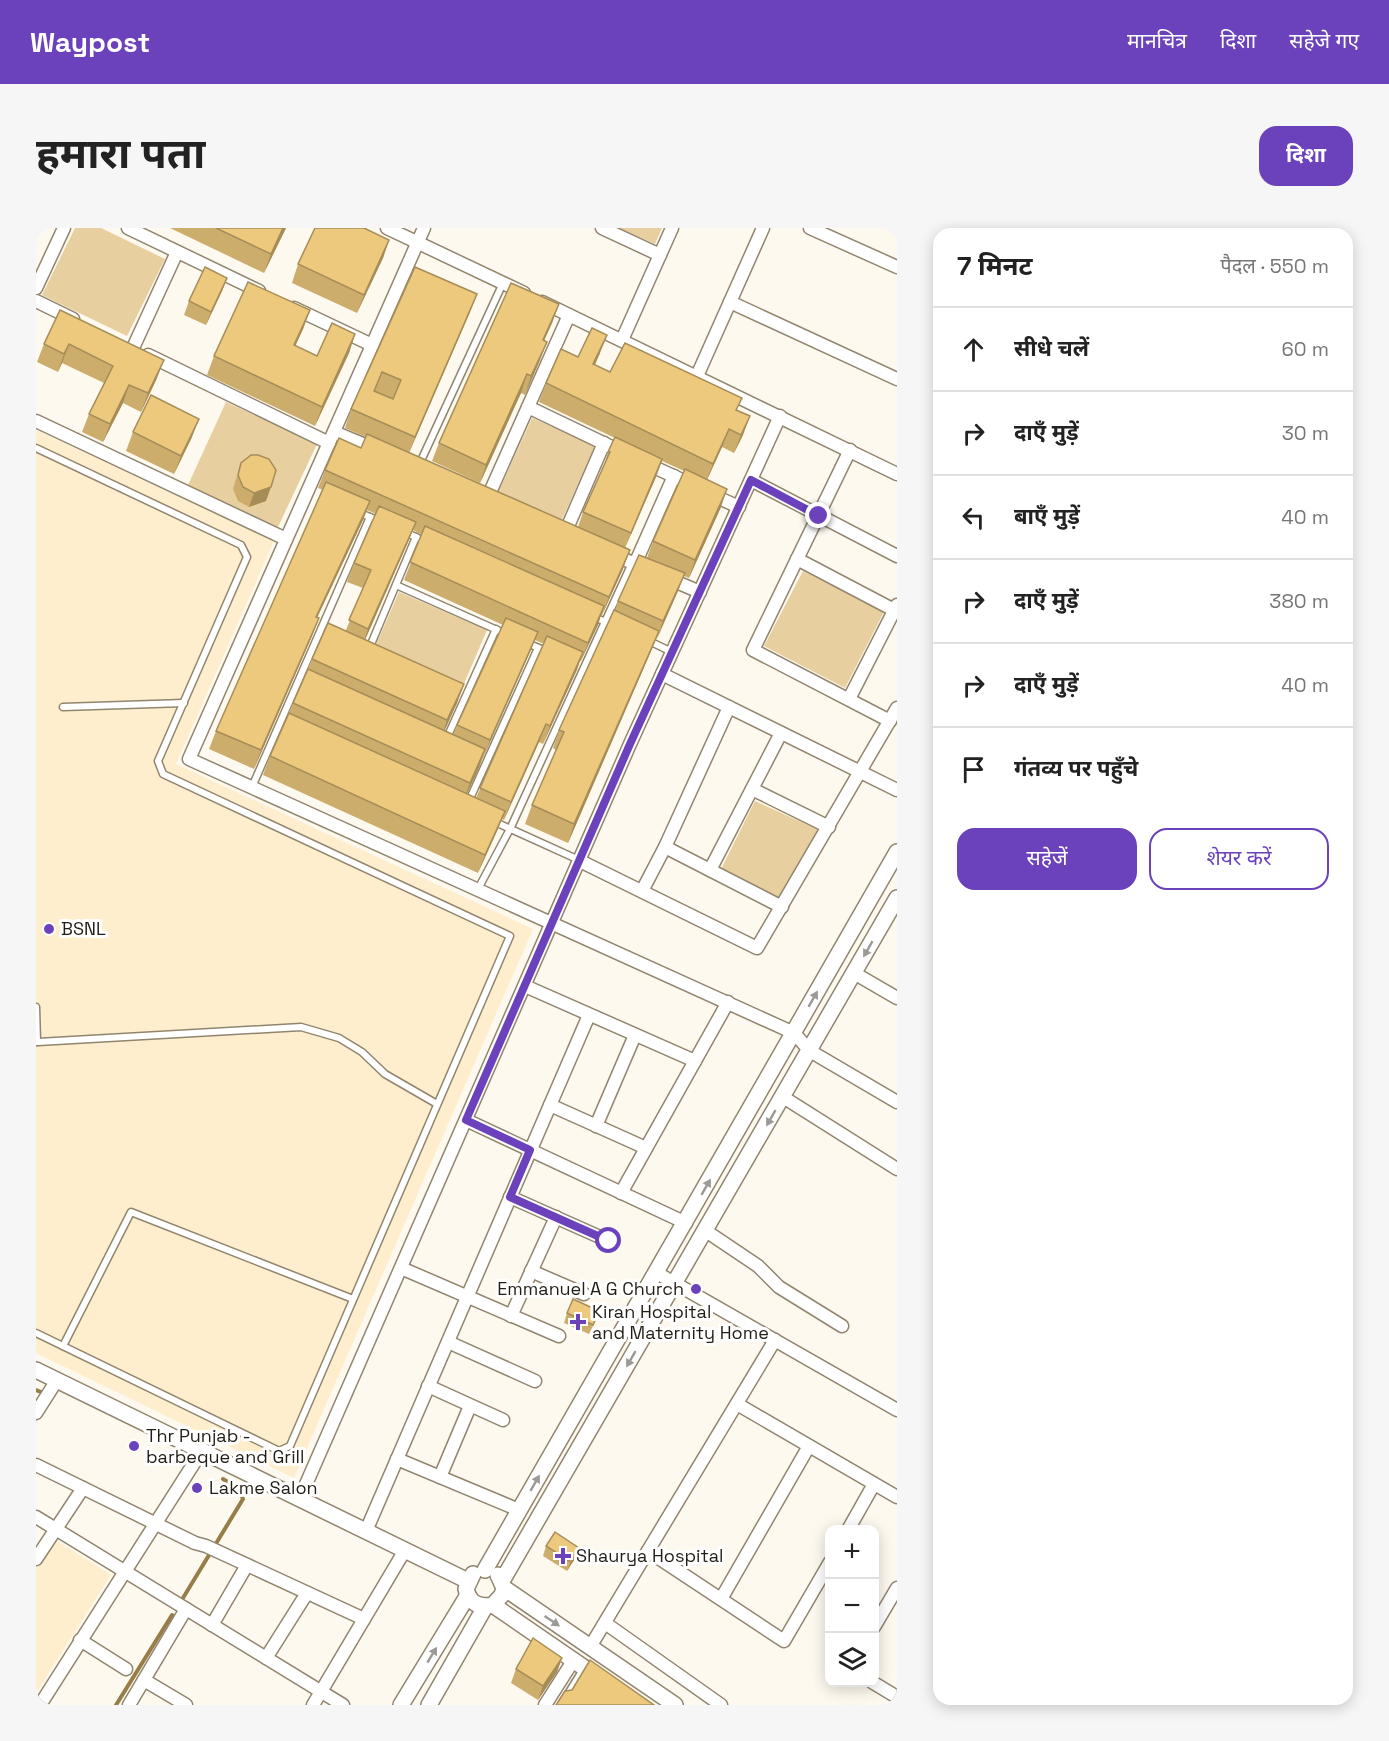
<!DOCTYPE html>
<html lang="hi">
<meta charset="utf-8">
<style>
body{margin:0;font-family:"Space Grotesk","Noto Sans Devanagari",sans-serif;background:#f6f6f6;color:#222}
.controls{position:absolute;right:18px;bottom:18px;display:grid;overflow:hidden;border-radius:12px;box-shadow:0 3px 15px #0003}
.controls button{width:54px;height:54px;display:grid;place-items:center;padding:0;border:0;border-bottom:2px solid #e0e0e0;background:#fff;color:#222;font:30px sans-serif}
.stop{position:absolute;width:18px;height:18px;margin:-14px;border:4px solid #6b42bb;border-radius:50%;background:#fff}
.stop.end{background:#6b42bb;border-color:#fff;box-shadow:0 2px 6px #0008}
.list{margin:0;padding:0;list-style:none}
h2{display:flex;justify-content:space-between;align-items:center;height:78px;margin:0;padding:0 24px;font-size:26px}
h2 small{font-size:20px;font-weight:400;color:#767676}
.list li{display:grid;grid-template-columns:39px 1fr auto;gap:18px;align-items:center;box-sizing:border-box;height:84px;padding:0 24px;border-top:2px solid #e0e0e0}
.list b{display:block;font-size:22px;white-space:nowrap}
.list em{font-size:20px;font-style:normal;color:#767676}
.actions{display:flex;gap:12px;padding:18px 24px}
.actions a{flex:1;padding:14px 0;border:2px solid #6b42bb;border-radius:18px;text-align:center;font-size:21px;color:#6b42bb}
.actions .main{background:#6b42bb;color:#fff}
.icon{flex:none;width:33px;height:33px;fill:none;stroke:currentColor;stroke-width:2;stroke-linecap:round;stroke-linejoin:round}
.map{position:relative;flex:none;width:861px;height:1477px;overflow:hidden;border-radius:18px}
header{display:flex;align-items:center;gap:36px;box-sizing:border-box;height:84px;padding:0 30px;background:#6b42bb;color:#fff}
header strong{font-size:28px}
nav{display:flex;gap:33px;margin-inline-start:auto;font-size:21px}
.intro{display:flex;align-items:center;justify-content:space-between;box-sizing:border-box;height:144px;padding:0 36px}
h1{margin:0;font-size:42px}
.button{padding:15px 27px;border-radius:18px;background:#6b42bb;color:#fff;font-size:21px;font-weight:700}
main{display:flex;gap:36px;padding:0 36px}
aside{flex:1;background:#fff;border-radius:18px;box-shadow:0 3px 15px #0003}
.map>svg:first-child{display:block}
.built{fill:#feeecd}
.green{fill:#e7cf9f}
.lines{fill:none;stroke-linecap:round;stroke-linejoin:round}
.stream{stroke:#977d47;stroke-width:4}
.service-casing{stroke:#91856e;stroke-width:9}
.minor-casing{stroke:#91856e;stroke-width:15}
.tertiary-casing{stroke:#91856e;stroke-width:18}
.service{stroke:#fff;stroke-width:6}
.minor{stroke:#fff;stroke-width:12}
.tertiary{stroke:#fff;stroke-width:15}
.wall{fill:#ccad6c;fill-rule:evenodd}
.shaded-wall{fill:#a68d58}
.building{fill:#edc97e;stroke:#a68d58;stroke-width:1.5;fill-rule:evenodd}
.oneway{fill:#9c9a96}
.route{stroke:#6b42bb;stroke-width:8}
.poi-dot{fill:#6b42bb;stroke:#fff;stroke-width:2}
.labels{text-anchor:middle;stroke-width:6;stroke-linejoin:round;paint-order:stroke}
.poi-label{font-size:18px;fill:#221e15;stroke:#fff;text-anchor:start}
</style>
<header>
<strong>Waypost</strong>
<nav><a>मानचित्र</a><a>दिशा</a><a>सहेजे गए</a></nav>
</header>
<div class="intro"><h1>हमारा पता</h1><a class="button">दिशा</a></div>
<main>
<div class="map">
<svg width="861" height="1477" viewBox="0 0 861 1477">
<rect width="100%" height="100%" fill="#fef9ef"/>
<g class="built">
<polygon points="0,202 238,313 140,536 497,701 258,1250 0,1125"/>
<polygon points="18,1311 75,1347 0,1465 0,1340"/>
</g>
<g class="green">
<polygon points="39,0 65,0 129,31 91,108 6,67"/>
<polygon points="583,0 626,0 619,16"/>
<polygon points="190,174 281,216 242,299 152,257"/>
<polygon points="496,190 559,218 524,296 461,267"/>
<polygon points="767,343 848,384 809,460 728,418"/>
<polygon points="363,364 451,402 424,465 336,426"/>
<polygon points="719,573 783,602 743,671 685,641"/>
</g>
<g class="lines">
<g class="stream">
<polyline points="0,1162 5,1164"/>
<polyline points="147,1370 207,1271 202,1260 187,1251"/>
<polyline points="80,1477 136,1387"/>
</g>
<g class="service-casing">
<g id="service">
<polyline points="0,220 205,317 211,329 122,533 127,546 474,708 254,1218 243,1223 0,1105"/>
<polyline points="383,237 467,55"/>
<polyline points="322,284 343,293"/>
<polyline points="369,304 390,314"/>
<polyline points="360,357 470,406"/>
<polyline points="558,389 579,398"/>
<polyline points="613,413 636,424"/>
<polyline points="491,415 512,424"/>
<polyline points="333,421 380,309"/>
<polyline points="27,479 148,475"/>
<polyline points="410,512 460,401"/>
<polyline points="216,559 334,289"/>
<polyline points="432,575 502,420"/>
<polyline points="457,593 543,632"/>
<polyline points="442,661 474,601 596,335"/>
<polyline points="0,779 1,814"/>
<polyline points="2,814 265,799 303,810 326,824 349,846 401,876"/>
<polyline points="27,1118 95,984 317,1071"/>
<polyline points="525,1477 548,1440"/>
</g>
</g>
<g class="minor-casing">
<g id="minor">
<polyline points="92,0 223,63"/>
<polyline points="351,0 488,65"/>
<polyline points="388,0 153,531 758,805 774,823 861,874"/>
<polyline points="566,0 624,27"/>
<polyline points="774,0 861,39"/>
<polyline points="0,60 28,0"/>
<polyline points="0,73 37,91"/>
<polyline points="506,74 861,246"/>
<polyline points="694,74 861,151"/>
<polyline points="258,80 336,117"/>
<polyline points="586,112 636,0"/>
<polyline points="97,120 141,24"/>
<polyline points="112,127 293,215"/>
<polyline points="661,148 727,0"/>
<polyline points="492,179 588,225"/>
<polyline points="0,193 250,311"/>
<polyline points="298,204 341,222"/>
<polyline points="814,222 717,422 854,493"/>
<polyline points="609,235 659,258"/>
<polyline points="715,252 861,328"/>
<polyline points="674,266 703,279"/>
<polyline points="451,271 533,87"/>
<polyline points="529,305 568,215"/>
<polyline points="576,326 613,342"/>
<polyline points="761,331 858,382"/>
<polyline points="599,336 638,248"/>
<polyline points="631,350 664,364"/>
<polyline points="626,446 861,562"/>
<polyline points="813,471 861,377"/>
<polyline points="716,561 793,599"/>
<polyline points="629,619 746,679"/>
<polyline points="544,633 721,720 861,480"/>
<polyline points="674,642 745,505"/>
<polyline points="606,663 629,619 693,479"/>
<polyline points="818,745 861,770"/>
<polyline points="489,758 659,833"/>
<polyline points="747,869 861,941"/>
<polyline points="514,877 610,920"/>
<polyline points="430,892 650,995"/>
<polyline points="560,898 599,807"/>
<polyline points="585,965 692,774"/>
<polyline points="474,969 573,1013"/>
<polyline points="670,1003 722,1038 743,1059 806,1098"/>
<polyline points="365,1040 523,1108"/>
<polyline points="495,1043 548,1066"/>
<polyline points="621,1045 861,1182"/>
<polyline points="475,1088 520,989"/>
<polyline points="412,1114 499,1153"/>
<polyline points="392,1158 467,1192"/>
<polyline points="701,1176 861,1269"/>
<polyline points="0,1185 21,1152"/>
<polyline points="361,1231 483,1282"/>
<polyline points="0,1237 159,1315 170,1318 328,1391"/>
<polyline points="404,1249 434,1178"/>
<polyline points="264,1270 594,516 744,188"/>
<polyline points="0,1289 307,1477"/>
<polyline points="812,1302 838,1256"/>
<polyline points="330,1303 553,787"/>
<polyline points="612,1323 748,1413 794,1334"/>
<polyline points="0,1331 47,1260"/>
<polyline points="685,1371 773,1218"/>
<polyline points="569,1395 685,1477"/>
<polyline points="176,1397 211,1337"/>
<polyline points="838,1399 861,1360"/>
<polyline points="44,1412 90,1441"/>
<polyline points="554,1419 739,1112"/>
<polyline points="230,1430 271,1365"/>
<polyline points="108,1452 150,1477"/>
<polyline points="836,1454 861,1469"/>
<polyline points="4,1477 167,1221"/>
<polyline points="93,1477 150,1381"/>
<polyline points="277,1477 369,1322"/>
<polyline points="509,1477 537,1433"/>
</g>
</g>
<g class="tertiary-casing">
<g id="tertiary">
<polyline points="0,1142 432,1353"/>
<polyline points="449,1342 861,624"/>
<path d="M 437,1346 L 430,1361 C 433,1375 443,1380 457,1377 L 466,1367 L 468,1360"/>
<polyline points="462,1347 468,1360 639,1477"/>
<polyline points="466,1353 861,670"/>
<polyline points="457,1377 566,1452"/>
<polyline points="365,1477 432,1367"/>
<polyline points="393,1477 449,1379"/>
</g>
</g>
<use href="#service" class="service"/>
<use href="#minor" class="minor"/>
<use href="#tertiary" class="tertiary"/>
</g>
<g class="wall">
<polygon points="134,0 250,0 228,45"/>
<polygon points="353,12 347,30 321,85 256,55 262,36"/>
<path d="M 379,39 L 441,66 L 434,84 L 373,225 L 542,299 L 547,284 L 567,241 L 572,224 L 579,210 L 503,174 L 510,155 L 542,129 L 564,125 L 559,137 L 574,144 L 701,183 L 707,207 L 698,225 L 686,219 L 671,252 L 685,279 L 653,350 L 648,348 L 642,363 L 620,411 L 532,615 L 489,596 L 496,577 L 520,522 L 517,520 L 523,502 L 579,383 L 582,373 L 611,330 L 617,313 L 648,243 L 626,233 L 620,249 L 589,320 L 587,341 L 566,387 L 565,387 L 545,433 L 544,433 L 507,516 L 503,514 L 468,592 L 466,591 L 442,645 L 227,547 L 234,528 L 276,431 L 310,402 L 327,360 L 311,354 L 318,335 L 340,286 L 331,282 L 327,292 L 281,389 L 283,390 L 276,408 L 218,541 L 173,521 L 180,503 L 287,262 L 282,260 L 289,242 L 325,220 L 330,209 L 309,200 L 315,181 ZM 377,302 L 386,307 L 368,352 L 467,397 L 421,497 L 417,507 L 408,502 L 421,475 L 428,456 L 329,411 ZM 499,412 L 508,416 L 440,570 L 431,566 Z"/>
<polygon points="191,50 186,63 170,97 148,87 153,73"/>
<polygon points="523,76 516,95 508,113 504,132 489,167 485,165 444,255 396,233 403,215"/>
<polygon points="24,82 121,150 105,184 87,175 67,214 46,204 53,186 68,155 26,135 22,144 1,134 8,116"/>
<polygon points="274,82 267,101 259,118 281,128 319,106 313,125 279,198 171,147 178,128"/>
<polygon points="97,204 156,209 138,246 90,223"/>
<polygon points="205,235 230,273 213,279 202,273 197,261"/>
<polygon points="531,1085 560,1092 553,1106 528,1095"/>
<polygon points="510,1318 540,1329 531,1343 507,1328"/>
<polygon points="526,1430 521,1444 502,1472 475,1455 480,1441"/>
</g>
<g class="shaded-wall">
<polygon points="247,0 250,0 228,45 235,26"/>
<polygon points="353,12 347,30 321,85 328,67"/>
<polygon points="191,50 186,63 170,97 175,84"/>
<polygon points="441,66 434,84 372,227 379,209"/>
<polygon points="523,76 516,95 500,130 507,112"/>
<polygon points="274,82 267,101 251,136 258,117"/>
<polygon points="319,106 313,125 279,198 286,179"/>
<polygon points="571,107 564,125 550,155 557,136"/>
<polygon points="511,114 504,132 489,167 495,148"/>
<polygon points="33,116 26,135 22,144 28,126"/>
<polygon points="128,132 121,150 105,184 112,165"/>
<polygon points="491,146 485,165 444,255 450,237"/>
<polygon points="93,157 87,175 67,214 74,196"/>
<polygon points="714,188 707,207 698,225 705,207"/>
<polygon points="163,191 156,209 138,246 145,228"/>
<polygon points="693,201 686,219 670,254 677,236"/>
<polygon points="626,231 620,249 588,322 595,305"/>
<polygon points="235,259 230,273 213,279 218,265"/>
<polygon points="691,261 685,279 653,350 659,332"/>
<polygon points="334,273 327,292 273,407 280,389"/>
<polygon points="380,294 373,312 326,419 332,401"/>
<polygon points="594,322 587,341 566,387 573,369"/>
<polygon points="649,345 642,363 621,411 627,393"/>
<polygon points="568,378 562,397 545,433 552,415"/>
<polygon points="283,390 276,408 218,541 225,522"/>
<polygon points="623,403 616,421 532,615 538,596"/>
<polygon points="502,404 495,422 447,530 454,512"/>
<polygon points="547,424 541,442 507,516 514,498"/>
<polygon points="428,456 421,475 405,511 411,492"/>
<polygon points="510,496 503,514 468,592 475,574"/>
<polygon points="449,521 443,540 427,574 434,555"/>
<polygon points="469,583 462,601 442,645 449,627"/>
<polygon points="543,1320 540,1329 531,1343 535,1334"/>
<polygon points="526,1430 521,1444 502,1472 507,1458"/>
</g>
<g class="building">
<polygon points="180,0 247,0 235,26"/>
<polygon points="279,0 328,0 353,12 328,67 262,36"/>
<polygon points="169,39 191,50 175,84 153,73"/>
<path d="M 379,39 L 441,66 L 379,209 L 315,181 ZM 346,144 L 365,152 L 357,171 L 338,163 Z"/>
<polygon points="212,54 274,82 258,117 281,128 296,95 319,106 286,179 178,128"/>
<polygon points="475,55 523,76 507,112 511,114 495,148 491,146 450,237 403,215"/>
<polygon points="24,82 128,132 112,165 93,157 74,196 53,186 77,138 33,116 28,126 8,116"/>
<polygon points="556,100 571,107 557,136 574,144 589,115 706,170 700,182 714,188 705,207 693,201 677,236 510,155 525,121 542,129"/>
<polygon points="115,167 163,191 145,228 97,204"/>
<polygon points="331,206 594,322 573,369 289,242 303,210 325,220"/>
<polygon points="579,209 626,231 595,305 547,284 574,224 572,224"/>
<polygon points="215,227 222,227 233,231 240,242 235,259 218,265 207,259 202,247 205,235"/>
<polygon points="649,241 691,261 659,332 617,313"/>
<polygon points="290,254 334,273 280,389 283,390 225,522 180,503"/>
<polygon points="343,278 380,294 332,401 313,392 335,342 318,335"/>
<polygon points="389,298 568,378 552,415 374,334"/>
<polygon points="603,327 649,345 627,393 582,373"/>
<polygon points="578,382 623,403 538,596 496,577 528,504 523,502"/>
<polygon points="470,390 502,404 454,512 421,497"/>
<polygon points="292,395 428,456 411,492 276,431"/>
<polygon points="511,408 547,424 514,498 510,496 475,574 444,560"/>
<polygon points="272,441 449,521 434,555 257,475"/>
<polygon points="253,485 469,583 449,627 234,528"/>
<polygon points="537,1071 563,1083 557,1097 531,1085"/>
<polygon points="519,1304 543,1320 535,1334 510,1318"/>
<polygon points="497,1410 526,1430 507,1458 480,1441"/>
<polygon points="554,1432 618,1477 520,1477 529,1463 536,1462"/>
</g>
<defs><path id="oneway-solid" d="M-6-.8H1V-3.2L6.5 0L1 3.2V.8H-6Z" transform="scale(1.5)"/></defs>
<g class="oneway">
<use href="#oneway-solid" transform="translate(832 721) rotate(120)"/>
<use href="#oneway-solid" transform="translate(777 771) rotate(-60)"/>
<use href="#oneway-solid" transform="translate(735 890) rotate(120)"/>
<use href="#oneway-solid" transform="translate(670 959) rotate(-60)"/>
<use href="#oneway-solid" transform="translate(595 1131) rotate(120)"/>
<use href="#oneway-solid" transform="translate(499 1255) rotate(-60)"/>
<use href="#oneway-solid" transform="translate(516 1393) rotate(34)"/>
<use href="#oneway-solid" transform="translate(396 1427) rotate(-59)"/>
</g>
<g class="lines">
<polyline class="route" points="573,1013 474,969 494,922 430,892 594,516 715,252 783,288"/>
</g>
<g class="poi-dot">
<circle cx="13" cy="701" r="6"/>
<circle cx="660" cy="1061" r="6"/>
<path d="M539 1085h6v6h6v6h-6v6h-6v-6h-6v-6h6z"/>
<circle cx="98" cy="1218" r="6"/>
<circle cx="161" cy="1260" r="6"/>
<path d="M524 1319h6v6h6v6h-6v6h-6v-6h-6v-6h6z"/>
</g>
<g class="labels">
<g class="poi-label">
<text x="25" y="707">BSNL</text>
<text x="648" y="1067" text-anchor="end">Emmanuel A G Church</text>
<text x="556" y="1090">Kiran Hospital<tspan x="556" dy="21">and Maternity Home</tspan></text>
<text x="110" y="1214">Thr Punjab -<tspan x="110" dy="21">barbeque and Grill</tspan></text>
<text x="173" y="1266">Lakme Salon</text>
<text x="540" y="1334">Shaurya Hospital</text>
</g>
</g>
</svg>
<div class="controls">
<button>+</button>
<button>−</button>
<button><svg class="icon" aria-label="layers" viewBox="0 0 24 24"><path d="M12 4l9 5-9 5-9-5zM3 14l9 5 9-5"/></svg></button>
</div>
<div class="stop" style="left:573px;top:1013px"></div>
<div class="stop end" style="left:783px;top:288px"></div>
</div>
<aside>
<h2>7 मिनट<small>पैदल · 550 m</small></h2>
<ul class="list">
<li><svg class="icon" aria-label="ahead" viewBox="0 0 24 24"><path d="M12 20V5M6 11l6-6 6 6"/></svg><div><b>सीधे चलें</b></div><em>60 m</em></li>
<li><svg class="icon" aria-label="right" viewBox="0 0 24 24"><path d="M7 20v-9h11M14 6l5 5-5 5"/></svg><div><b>दाएँ मुड़ें</b></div><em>30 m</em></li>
<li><svg class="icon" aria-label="left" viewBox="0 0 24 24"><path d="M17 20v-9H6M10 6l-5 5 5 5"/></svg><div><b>बाएँ मुड़ें</b></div><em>40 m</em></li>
<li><svg class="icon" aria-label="right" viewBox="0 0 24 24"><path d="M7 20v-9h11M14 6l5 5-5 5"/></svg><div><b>दाएँ मुड़ें</b></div><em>380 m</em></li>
<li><svg class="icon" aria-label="right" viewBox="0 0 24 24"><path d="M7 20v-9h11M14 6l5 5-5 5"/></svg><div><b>दाएँ मुड़ें</b></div><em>40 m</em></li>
<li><svg class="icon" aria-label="arrive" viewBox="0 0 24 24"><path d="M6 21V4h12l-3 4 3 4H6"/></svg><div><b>गंतव्य पर पहुँचे</b></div></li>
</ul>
<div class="actions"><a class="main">सहेजें</a><a>शेयर करें</a></div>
</aside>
</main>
